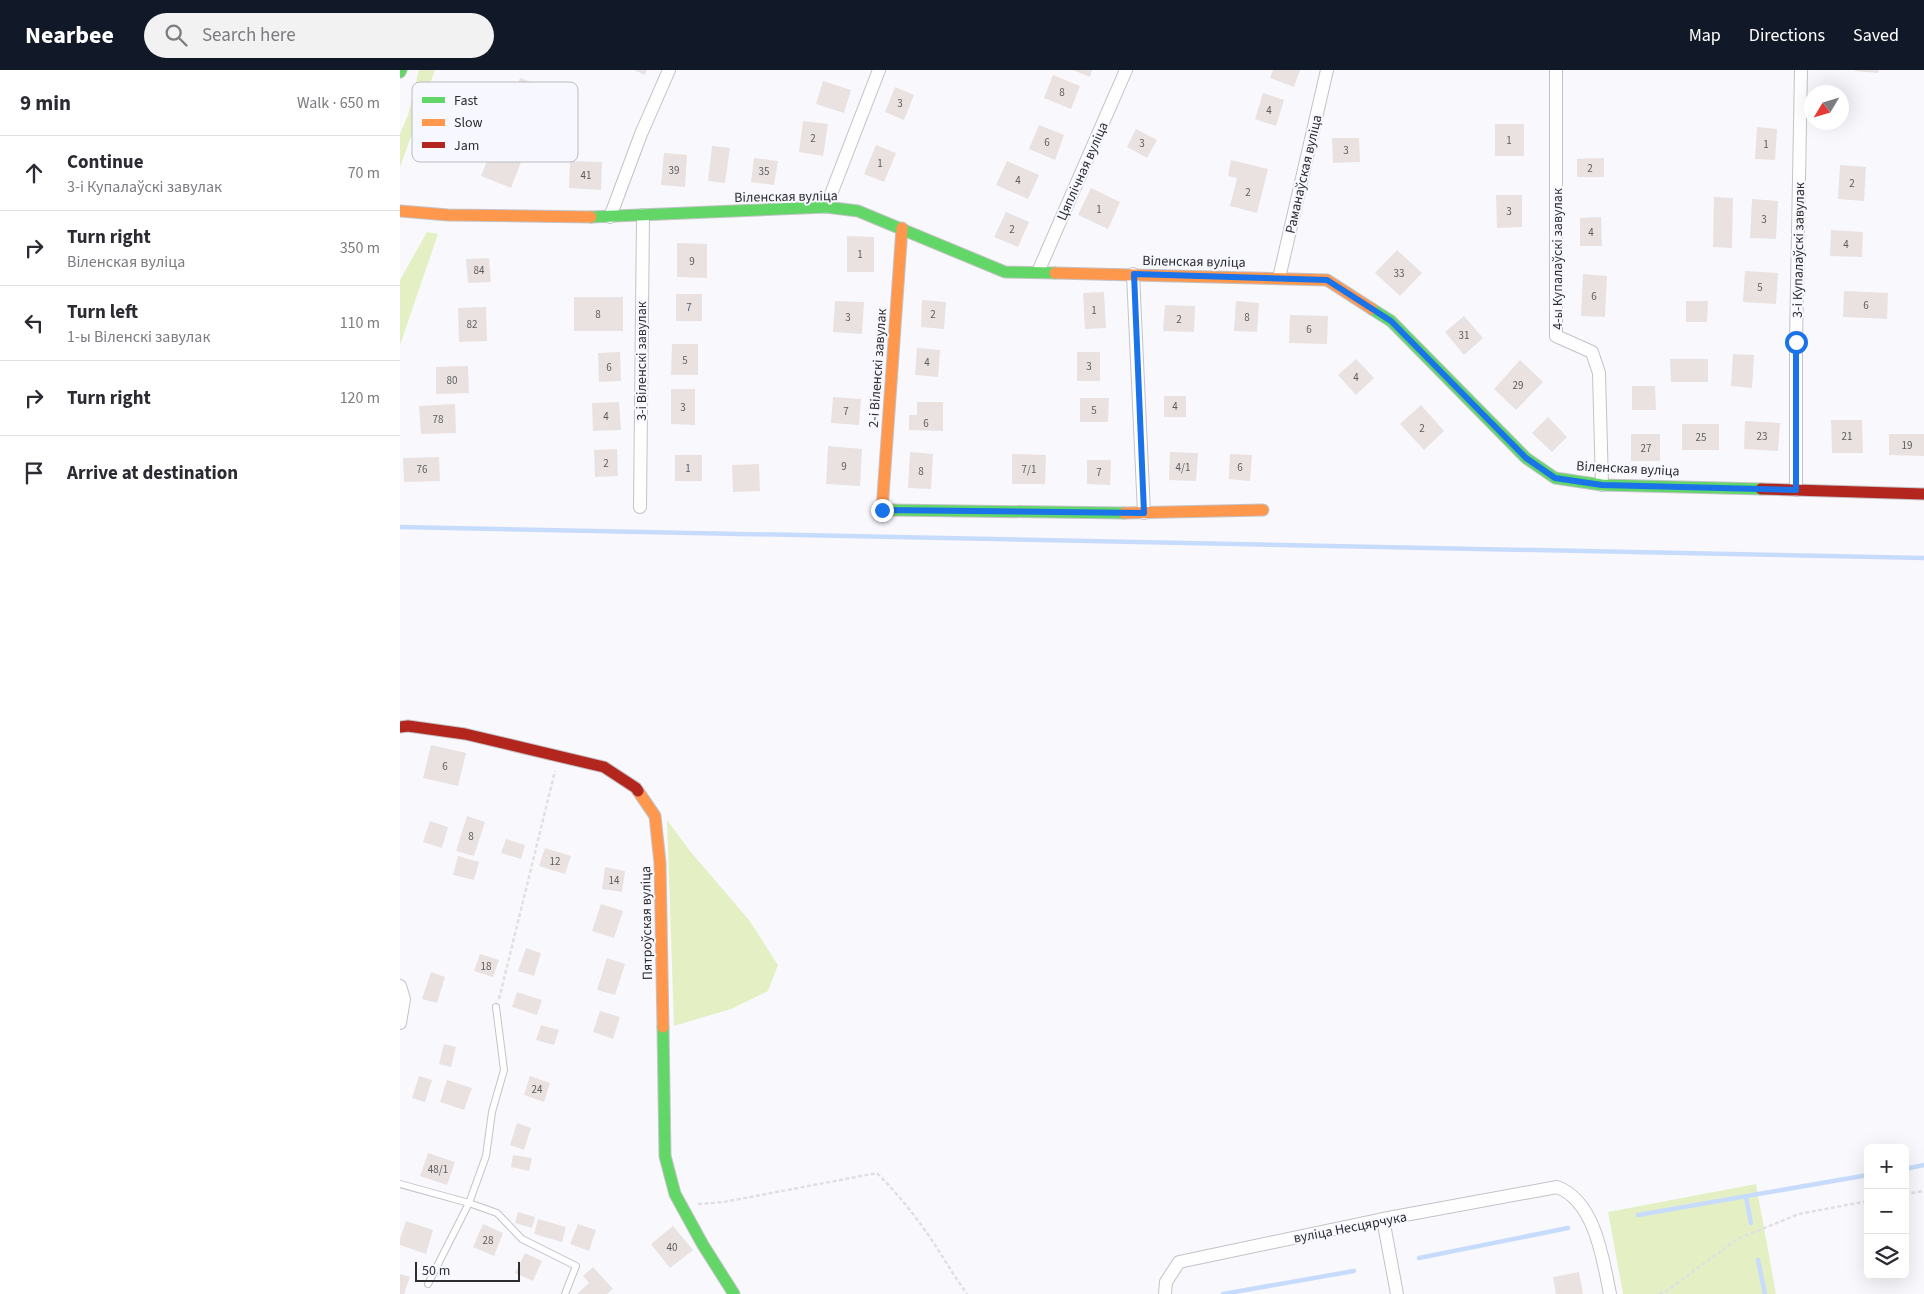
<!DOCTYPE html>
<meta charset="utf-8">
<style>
body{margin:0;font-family:"Source Sans 3",sans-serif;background:#f2f2f3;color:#2b2b33}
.controls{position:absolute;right:15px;bottom:15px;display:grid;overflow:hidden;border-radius:8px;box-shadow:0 5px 20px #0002}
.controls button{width:45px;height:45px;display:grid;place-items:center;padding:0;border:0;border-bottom:1px solid #e1e1e2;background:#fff;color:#2b2b33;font:25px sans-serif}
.compass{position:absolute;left:1404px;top:15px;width:45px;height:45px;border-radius:50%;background:#fff;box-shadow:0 5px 20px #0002;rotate:232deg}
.scale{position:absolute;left:15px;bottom:12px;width:105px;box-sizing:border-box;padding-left:5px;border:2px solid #2d2d30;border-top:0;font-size:14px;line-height:18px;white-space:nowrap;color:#2d2d30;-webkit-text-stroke:4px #f7f7ff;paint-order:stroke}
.stop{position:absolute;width:15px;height:15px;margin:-11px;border:4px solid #1a73e8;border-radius:50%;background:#fff}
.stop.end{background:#1a73e8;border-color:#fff;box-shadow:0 1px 5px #0008}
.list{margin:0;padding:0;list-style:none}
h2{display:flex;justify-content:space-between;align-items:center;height:65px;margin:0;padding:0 20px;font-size:21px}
h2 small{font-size:16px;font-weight:400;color:#7c7c81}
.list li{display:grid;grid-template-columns:32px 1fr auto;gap:15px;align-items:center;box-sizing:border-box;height:75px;padding:0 20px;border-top:1px solid #e1e1e2}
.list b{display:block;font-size:19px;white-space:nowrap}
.list p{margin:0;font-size:16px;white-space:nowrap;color:#7c7c81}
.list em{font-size:16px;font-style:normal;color:#7c7c81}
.icon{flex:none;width:28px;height:28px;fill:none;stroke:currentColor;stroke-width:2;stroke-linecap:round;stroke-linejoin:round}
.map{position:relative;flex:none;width:1524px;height:1224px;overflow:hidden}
header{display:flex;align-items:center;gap:30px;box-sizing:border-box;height:70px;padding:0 25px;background:#111827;color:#fff}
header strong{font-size:24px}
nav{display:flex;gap:28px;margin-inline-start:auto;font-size:18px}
.search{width:350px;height:45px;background:#f2f2f3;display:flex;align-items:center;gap:12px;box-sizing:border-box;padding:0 18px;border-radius:28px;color:#7c7c81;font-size:19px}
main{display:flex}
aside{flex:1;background:#fff}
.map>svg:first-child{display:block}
.green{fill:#e4f0c3}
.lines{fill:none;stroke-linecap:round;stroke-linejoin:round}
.stream{stroke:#c7dcfc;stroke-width:4.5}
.building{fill:#e9e2e1}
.lane-casing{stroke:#c3c3c7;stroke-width:8}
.street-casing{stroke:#c3c3c7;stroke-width:14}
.fast-casing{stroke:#c3c3c7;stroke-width:13}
.slow-casing{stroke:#c3c3c7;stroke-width:13}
.jam-casing{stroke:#c3c3c7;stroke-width:13}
.path{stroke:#e0e0e1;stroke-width:2.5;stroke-dasharray:4 2.5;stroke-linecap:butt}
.lane{stroke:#fefeff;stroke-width:6}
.street{stroke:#fefeff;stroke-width:12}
.fast{stroke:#63d668;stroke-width:11}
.slow{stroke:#ff974d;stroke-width:11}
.jam{stroke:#b3261e;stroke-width:11}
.route{stroke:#1a73e8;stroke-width:6}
.labels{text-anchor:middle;stroke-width:4;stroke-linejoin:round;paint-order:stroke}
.number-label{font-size:11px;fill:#5e5c5e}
.street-label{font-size:14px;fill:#2d2d30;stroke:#f7f7ff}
.key{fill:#f7f7ff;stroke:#babac1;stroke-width:1}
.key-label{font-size:14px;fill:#2d2d30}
</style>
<header>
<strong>Nearbee</strong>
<div class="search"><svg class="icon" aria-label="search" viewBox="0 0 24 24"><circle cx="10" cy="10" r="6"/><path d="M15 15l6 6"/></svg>Search here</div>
<nav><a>Map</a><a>Directions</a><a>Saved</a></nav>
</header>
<main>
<aside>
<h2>9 min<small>Walk · 650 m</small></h2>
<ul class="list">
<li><svg class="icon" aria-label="ahead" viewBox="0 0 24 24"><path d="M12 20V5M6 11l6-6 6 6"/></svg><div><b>Continue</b><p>3-і Купалаўскі завулак</p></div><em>70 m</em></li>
<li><svg class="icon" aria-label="right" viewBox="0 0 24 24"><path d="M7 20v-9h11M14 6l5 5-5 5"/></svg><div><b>Turn right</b><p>Віленская вуліца</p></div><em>350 m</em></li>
<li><svg class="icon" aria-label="left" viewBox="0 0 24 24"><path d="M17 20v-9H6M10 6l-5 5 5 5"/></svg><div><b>Turn left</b><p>1-ы Віленскі завулак</p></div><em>110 m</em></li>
<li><svg class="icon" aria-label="right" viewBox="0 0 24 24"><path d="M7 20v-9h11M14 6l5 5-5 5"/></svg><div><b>Turn right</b></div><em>120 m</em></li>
<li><svg class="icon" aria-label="arrive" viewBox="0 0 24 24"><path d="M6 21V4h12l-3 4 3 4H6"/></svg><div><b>Arrive at destination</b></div></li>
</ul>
</aside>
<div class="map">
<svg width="1524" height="1224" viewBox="0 0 1524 1224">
<rect width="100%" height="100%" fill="#f9f9fd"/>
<g class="green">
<polygon points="19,0 35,0 0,97 0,64 8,45"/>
<polygon points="27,162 38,164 0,275 0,210"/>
<polygon points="267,750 290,781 349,850 378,895 368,921 331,939 274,956"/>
<polygon points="1356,1114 1376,1224 1223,1224 1208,1142"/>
</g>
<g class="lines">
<g class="stream">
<polyline points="0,457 1524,488"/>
<polyline points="1505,1099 1524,1095"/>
<polyline points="1346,1127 1351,1153"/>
<polyline points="1238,1145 1468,1105"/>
<polyline points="1019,1188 1168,1158"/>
<polyline points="1358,1190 1365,1224"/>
<polyline points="823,1224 954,1201"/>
</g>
</g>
<g class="building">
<polygon points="234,0 247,0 245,5"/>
<polygon points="673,0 692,0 690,7"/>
<polygon points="873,0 900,0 894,17 870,8"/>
<polygon points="1455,0 1479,0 1478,3 1455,1"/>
<polygon points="653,5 680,16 671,39 644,28"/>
<polygon points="120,8 148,18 137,49 109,39"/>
<polygon points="423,11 451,20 444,43 416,34"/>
<polygon points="495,17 514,25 504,50 485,42"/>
<polygon points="863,23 884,30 876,56 855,49"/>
<polygon points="403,51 428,54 423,86 399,82"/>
<rect x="1095" y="54" width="29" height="32"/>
<polygon points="639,55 664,65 655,90 629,79"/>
<polygon points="1357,57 1377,59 1375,90 1355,89"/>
<polygon points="736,59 757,70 747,88 727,77"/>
<polygon points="932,68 959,68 960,92 933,93"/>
<polygon points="93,75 123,87 111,118 81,106"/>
<polygon points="476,75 496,83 484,112 464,104"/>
<polygon points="312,76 330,78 325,113 308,111"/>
<polygon points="264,83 287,85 285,117 261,115"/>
<polygon points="354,88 378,91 374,115 351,112"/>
<polygon points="1204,88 1204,107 1177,107 1177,89"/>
<polygon points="831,90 868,99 857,143 830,136 837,108 828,106"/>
<polygon points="170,91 202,92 201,120 169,118"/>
<polygon points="607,91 639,105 628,129 596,115"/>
<polygon points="1440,95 1466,97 1464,131 1438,129"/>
<polygon points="691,118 720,132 708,159 678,145"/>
<polygon points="1096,125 1122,125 1122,157 1097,158"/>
<polygon points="1314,127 1333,128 1332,178 1313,177"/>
<polygon points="1352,129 1378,131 1376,169 1350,168"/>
<polygon points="606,142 629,152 618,177 594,167"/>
<polygon points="1201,147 1202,176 1180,176 1180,148"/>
<polygon points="1431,160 1463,162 1462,187 1430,186"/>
<polygon points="447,166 474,167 474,202 447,202"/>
<polygon points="277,173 307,174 307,208 277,207"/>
<polygon points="997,180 1022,203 1000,226 975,203"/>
<polygon points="89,188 91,212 68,213 66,189"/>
<polygon points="1345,201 1378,203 1376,234 1343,232"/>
<polygon points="1183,204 1207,206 1205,247 1181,246"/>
<polygon points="1444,221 1488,223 1487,249 1443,247"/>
<polygon points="704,222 706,258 685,259 683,223"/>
<rect x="276" y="224" width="26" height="27"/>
<rect x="174" y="227" width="49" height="34"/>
<polygon points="522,230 546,232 544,259 521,257"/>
<polygon points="435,231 464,232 462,264 433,262"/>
<polygon points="836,231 859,233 857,262 834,261"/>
<polygon points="1286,231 1308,231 1307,252 1286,252"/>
<polygon points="765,235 795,236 794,262 763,261"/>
<polygon points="86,237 87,271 59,272 58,238"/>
<polygon points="890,245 928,246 927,274 889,273"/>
<polygon points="1064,246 1083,268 1064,285 1045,262"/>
<polygon points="272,274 298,274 298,305 271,305"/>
<polygon points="517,278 540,280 538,307 515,305"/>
<polygon points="220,282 221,311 199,312 198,283"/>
<rect x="677" y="282" width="23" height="29"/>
<polygon points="1333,284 1354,285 1352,318 1331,316"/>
<polygon points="956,289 974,308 956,325 938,305"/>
<polygon points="1270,289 1308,289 1308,312 1271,312"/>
<polygon points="1120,290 1143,312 1116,340 1094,319"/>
<polygon points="68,296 69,323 36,324 36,297"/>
<polygon points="1232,316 1255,316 1256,340 1232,340"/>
<polygon points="271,319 295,319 295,355 271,354"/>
<rect x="764" y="326" width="22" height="21"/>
<polygon points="433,327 461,329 459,355 431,353"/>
<polygon points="680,328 709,328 708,352 680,352"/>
<polygon points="219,332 221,360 193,361 192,333"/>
<polygon points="517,332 543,332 543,361 509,360 509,345 517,345"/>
<polygon points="55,334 56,363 21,364 19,336"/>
<polygon points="1021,335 1044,361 1024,380 1000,354"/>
<polygon points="1148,347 1167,367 1152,382 1132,363"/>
<polygon points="1431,350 1462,350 1463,383 1432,383"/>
<polygon points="1345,351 1380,353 1378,381 1344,379"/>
<rect x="1282" y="354" width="37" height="26"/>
<rect x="1231" y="364" width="29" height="27"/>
<polygon points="1489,364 1524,364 1524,386 1489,385"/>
<polygon points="428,376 462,379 460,416 426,414"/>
<polygon points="217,379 218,406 195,407 194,380"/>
<polygon points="510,382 533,384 531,419 508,418"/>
<polygon points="770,382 798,383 796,411 769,410"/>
<polygon points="612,384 646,385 645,414 612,414"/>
<polygon points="830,384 852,385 850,411 829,409"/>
<rect x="275" y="385" width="27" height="26"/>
<polygon points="39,387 40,411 4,412 3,388"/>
<polygon points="687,390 711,390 710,415 687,414"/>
<polygon points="359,394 360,421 333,422 332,395"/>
<polygon points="31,675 66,683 58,716 23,708"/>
<polygon points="67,746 85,752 74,786 56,781"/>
<polygon points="30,751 48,757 42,778 23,772"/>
<polygon points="106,769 125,775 121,789 101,783"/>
<polygon points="145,778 171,786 165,804 139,796"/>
<polygon points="58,786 79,792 74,810 53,805"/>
<polygon points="205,797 225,801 222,822 202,819"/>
<polygon points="201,834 223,841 214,868 192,861"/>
<polygon points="126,878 141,883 134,906 118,901"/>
<polygon points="80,884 99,890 93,907 74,901"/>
<polygon points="207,888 225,894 215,925 197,920"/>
<polygon points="31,902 45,907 37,933 22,929"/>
<polygon points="117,922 142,930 137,945 112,937"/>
<polygon points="200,941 220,947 213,969 193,962"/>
<polygon points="141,955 159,960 154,975 136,970"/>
<polygon points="44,974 56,977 51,997 39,994"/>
<polygon points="19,1006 32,1010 25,1032 12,1028"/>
<polygon points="130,1006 150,1013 144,1032 124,1025"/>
<polygon points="47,1010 72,1018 64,1040 40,1032"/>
<polygon points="117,1053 131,1058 124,1080 110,1075"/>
<polygon points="28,1083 55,1092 47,1115 20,1106"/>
<polygon points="113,1085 132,1088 129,1101 111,1097"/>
<polygon points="118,1142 135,1147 132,1158 115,1153"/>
<polygon points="138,1149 166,1157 162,1172 134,1164"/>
<polygon points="6,1151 33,1160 26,1184 0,1175 0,1169"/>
<polygon points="83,1154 103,1163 94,1186 73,1177"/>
<polygon points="178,1154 196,1160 189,1181 170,1174"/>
<polygon points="273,1156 293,1180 270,1198 251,1174"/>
<polygon points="125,1183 142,1191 133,1211 115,1203"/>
<polygon points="193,1197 213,1219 207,1224 177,1224 189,1213 183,1206"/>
<polygon points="1179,1202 1183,1224 1156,1224 1153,1207"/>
<polygon points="0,1204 10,1207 4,1224 0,1224"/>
</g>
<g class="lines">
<g class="lane-casing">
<g id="lane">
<polyline points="96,937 104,1000 92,1042 86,1086 69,1133 97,1143 122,1169 176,1196 165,1224"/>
<polyline points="0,1114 69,1133 28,1214"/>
</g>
</g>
<g class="street-casing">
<g id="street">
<polyline points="1156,0 1156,266 1192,282 1199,303 1202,415"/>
<polyline points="426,137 479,0"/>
<polyline points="210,147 241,64 269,0"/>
<polyline points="638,202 726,0"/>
<polyline points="733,204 744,443"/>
<polyline points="879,208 927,0"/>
<polyline points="1396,420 1396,272 1401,0"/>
<polyline points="240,437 243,145"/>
<polyline points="0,916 4,929 0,953"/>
<polyline points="983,1149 997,1224"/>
<path d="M 765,1224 L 766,1212 L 779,1192 L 983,1149 L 1157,1117 C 1195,1131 1203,1189 1210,1224"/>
</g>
</g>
<g class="fast-casing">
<g id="fast">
<polyline points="0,2 1,0"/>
<polyline points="191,147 426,137 458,141 605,202 655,203"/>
<polyline points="972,239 991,251 1126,388 1155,408 1202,415 1361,419"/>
<polyline points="490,440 724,443"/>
<polyline points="263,957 265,1086 275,1124 303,1175 334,1224"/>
</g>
</g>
<g class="slow-casing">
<g id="slow">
<polyline points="0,141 48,145 191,147"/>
<polyline points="655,203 927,210 972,239"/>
<polyline points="490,440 482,440 502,158"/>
<polyline points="724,443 863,440"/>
<polyline points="238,721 255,746 260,793 263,957"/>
</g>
</g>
<g class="jam-casing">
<g id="jam">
<polyline points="1361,419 1524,424"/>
<polyline points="0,657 8,656 65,664 204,697 236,718 238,721"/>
</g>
</g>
<g class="path">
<polyline points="99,929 155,701"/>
<polyline points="1505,1124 1524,1121"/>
<path d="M 298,1134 L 324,1132 L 477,1103 C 497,1123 515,1145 531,1169 C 543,1187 554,1206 567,1224"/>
<polyline points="1259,1224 1268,1220 1337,1169 1399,1144 1468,1131"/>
</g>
<use href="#lane" class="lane"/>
<use href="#street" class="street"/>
<use href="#fast" class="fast"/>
<use href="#slow" class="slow"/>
<use href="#jam" class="jam"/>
</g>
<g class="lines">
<polyline class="route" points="482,440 744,443 734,204 927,210 991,251 1126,388 1155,408 1202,415 1396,420 1396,272"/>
</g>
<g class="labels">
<g class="number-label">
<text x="662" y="26">8</text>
<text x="500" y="37">3</text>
<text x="869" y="44">4</text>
<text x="413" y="72">2</text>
<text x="1109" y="74">1</text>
<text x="647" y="76">6</text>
<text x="742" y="77">3</text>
<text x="1366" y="78">1</text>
<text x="946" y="84">3</text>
<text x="480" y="97">1</text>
<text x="1190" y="102">2</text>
<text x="274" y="104">39</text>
<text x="364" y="105">35</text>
<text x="186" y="109">41</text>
<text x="618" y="114">4</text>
<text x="1452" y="117">2</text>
<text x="848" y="126">2</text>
<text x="699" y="143">1</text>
<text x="1109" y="145">3</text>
<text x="1364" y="153">3</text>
<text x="612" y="163">2</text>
<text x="1191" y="166">4</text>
<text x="1446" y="178">4</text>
<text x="460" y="188">1</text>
<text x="292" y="195">9</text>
<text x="79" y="204">84</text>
<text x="999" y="207">33</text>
<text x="1360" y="221">5</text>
<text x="1194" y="230">6</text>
<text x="1466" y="239">6</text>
<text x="289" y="241">7</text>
<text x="694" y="244">1</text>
<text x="198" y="248">8</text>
<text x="533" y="248">2</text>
<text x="448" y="251">3</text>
<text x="847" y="251">8</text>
<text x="779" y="253">2</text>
<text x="72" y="258">82</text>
<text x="909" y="263">6</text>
<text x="1064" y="269">31</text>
<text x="285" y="294">5</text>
<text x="527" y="296">4</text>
<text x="689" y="300">3</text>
<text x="209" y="301">6</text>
<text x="956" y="311">4</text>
<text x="52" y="314">80</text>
<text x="1118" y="319">29</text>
<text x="775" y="340">4</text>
<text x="283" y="341">3</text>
<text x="694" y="344">5</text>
<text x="446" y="345">7</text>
<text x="206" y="350">4</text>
<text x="38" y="353">78</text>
<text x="526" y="357">6</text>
<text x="1022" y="362">2</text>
<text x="1362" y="370">23</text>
<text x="1447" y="370">21</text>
<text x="1301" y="371">25</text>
<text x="1507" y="379">19</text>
<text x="1246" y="382">27</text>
<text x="206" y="397">2</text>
<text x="444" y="400">9</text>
<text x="783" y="401">4/1</text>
<text x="840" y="401">6</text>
<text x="288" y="402">1</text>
<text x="22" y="403">76</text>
<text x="629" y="403">7/1</text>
<text x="521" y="405">8</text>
<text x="699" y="406">7</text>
<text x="45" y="700">6</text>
<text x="71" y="770">8</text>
<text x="155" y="795">12</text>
<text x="214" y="814">14</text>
<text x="86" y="900">18</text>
<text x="137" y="1023">24</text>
<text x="38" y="1103">48/1</text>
<text x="88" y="1174">28</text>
<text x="272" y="1181">40</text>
</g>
<g class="street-label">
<text transform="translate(682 101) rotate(-66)" y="5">Цяплічная вуліца</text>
<text transform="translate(903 104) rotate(-77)" y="5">Раманаўская вуліца</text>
<text transform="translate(386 126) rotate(-1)" y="5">Віленская вуліца</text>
<text transform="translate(1398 180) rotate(-89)" y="5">3-і Купалаўскі завулак</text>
<text transform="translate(1157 189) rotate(-90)" y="5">4-ы Купалаўскі завулак</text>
<text transform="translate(794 191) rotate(1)" y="5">Віленская вуліца</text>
<text transform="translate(241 291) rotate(-90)" y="5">3-і Віленскі завулак</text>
<text transform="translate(477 298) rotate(-86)" y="5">2-і Віленскі завулак</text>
<text transform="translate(1228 398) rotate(3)" y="5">Віленская вуліца</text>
<text transform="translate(246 853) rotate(-91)" y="5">Пятроўская вуліца</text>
<text transform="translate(950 1157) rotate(-11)" y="5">вуліца Несцярчука</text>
</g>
</g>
<rect x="12" y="12" width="166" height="80" rx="8" class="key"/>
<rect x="22" y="27" width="23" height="6" fill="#63d668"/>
<rect x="22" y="49" width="23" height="7" fill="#ff974d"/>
<rect x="22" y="72" width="23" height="6" fill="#b3261e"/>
<g class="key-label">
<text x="54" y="35">Fast</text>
<text x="54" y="57">Slow</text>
<text x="54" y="80">Jam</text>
</g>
</svg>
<div class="controls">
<button>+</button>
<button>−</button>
<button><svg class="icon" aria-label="layers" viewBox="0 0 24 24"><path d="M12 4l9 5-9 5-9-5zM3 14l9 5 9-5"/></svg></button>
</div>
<svg class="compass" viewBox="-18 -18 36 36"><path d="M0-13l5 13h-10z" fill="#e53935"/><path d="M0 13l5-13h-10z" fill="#7c7c81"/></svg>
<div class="scale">50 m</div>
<div class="stop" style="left:1396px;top:272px"></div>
<div class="stop end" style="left:482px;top:440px"></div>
</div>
</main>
